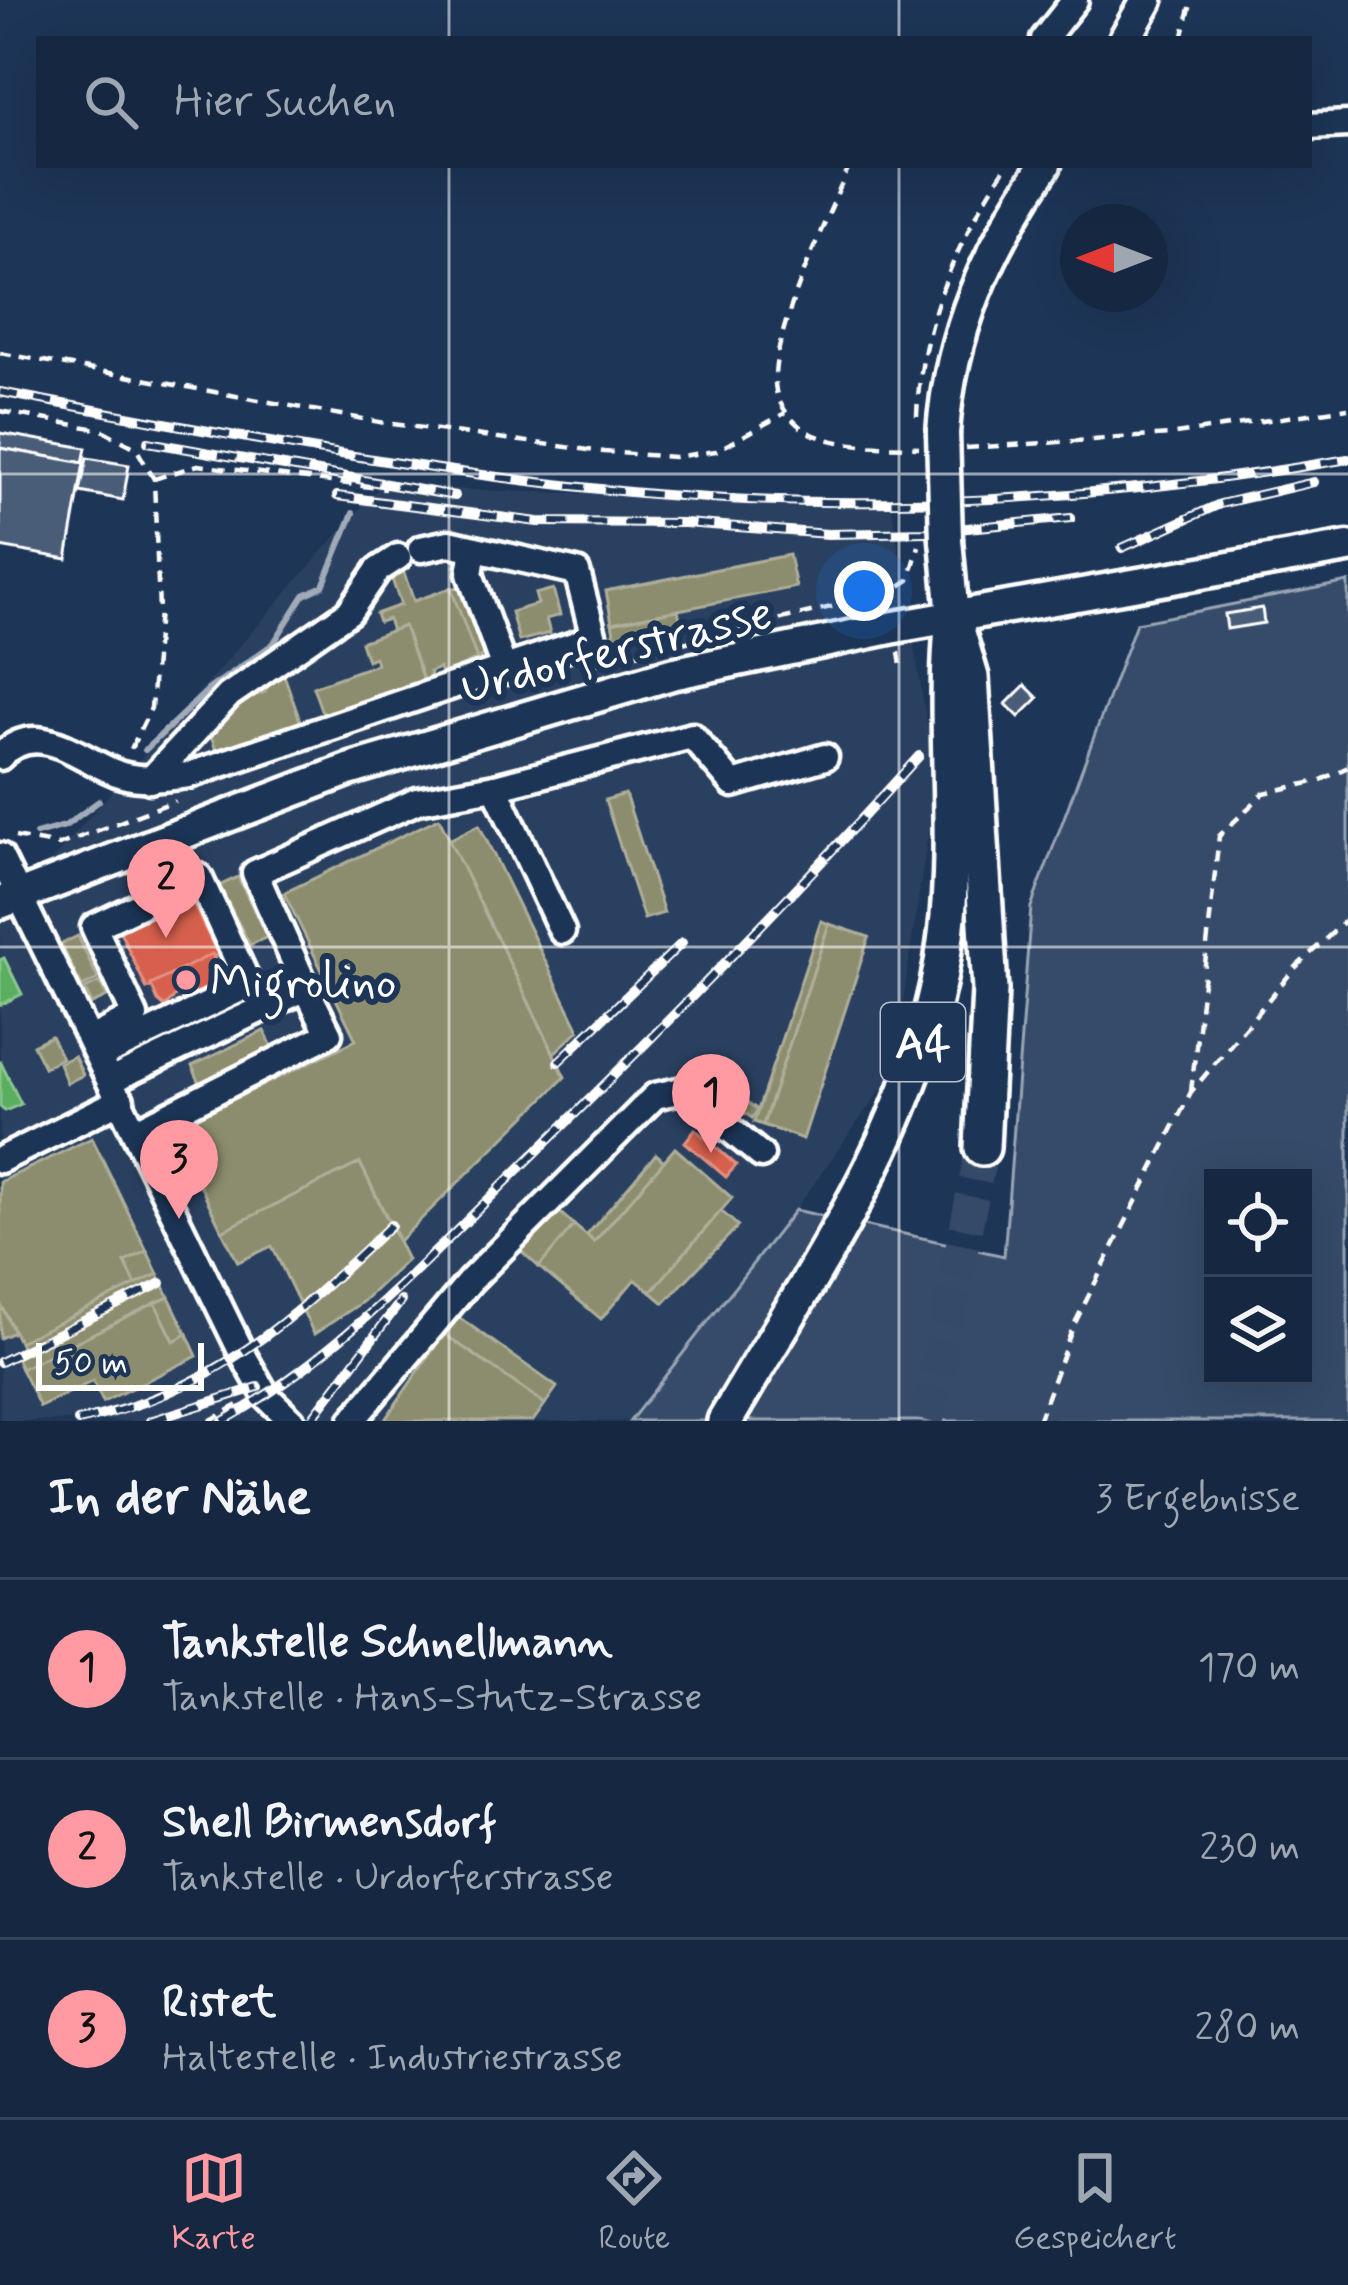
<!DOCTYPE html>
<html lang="de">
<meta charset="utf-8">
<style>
body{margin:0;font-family:Mynerve,sans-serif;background:#1f3048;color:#f1f3f6}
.controls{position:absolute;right:36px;bottom:36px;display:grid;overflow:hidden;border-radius:0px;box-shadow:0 12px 48px #0002}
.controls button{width:108px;height:108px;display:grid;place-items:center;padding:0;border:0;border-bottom:3px solid #35445a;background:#162841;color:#f1f3f6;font:60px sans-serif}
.compass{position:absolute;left:1060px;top:204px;width:108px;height:108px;border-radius:50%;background:#162841;box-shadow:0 12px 48px #0002;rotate:270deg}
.scale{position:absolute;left:36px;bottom:30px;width:168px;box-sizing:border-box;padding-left:12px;border:6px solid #fff;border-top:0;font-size:33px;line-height:42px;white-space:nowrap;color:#fff;-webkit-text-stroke:9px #1d3557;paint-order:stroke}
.you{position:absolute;left:864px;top:591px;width:42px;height:42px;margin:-30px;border:9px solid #fff;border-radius:50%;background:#1a73e8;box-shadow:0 0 0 18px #1a73e833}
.badge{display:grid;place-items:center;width:78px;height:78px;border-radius:50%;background:#ff9aa2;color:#111;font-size:39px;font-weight:700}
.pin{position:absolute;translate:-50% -99px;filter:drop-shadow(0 3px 6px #0008)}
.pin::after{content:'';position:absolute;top:63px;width:42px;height:36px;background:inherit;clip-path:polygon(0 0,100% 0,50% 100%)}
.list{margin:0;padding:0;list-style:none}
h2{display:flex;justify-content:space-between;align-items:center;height:156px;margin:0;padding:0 48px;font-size:51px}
h2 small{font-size:39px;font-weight:400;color:#9ea6b1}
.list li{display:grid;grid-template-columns:78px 1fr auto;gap:36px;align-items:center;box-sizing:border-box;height:180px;padding:0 48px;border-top:3px solid #35445a}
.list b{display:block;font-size:45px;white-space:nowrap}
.list p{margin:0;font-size:39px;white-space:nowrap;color:#9ea6b1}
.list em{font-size:39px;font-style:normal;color:#9ea6b1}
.icon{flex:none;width:66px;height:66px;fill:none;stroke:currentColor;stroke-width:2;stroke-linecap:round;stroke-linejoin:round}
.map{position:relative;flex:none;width:1348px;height:1421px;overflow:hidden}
.search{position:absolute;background:#162841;box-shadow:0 12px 48px #0002;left:36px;right:36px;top:36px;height:132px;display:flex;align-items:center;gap:30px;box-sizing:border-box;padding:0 42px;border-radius:0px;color:#9ea6b1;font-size:45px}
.sheet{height:696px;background:#162841}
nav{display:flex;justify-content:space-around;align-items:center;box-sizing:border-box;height:168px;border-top:3px solid #35445a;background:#162841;font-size:33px;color:#9ea6b1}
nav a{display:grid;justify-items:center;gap:6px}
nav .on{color:#ff9aa2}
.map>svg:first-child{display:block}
.built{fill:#2a4161}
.green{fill:#364b69;stroke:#9aa5b4;stroke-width:3;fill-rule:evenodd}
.shops{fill:#d6604d;stroke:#e29082;stroke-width:3}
.public{fill:#5aae61;stroke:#8cc690;stroke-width:3}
.industry{fill:#8c8c6e;stroke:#aeae9a;stroke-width:3}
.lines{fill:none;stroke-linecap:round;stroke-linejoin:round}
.stream{stroke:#a0aab8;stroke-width:6}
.building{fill:#4a5d79;stroke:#fff;stroke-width:3}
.highway-tunnel{stroke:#344968;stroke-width:33;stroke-dasharray:33 16;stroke-linecap:butt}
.minor-casing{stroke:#fff;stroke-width:33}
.major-casing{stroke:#fff;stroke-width:39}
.highway-casing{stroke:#fff;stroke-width:42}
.path{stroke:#fff;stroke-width:4.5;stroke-dasharray:12 9;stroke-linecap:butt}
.minor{stroke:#1d3557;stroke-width:24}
.major{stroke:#1d3557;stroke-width:30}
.highway{stroke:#1d3557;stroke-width:33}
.rail-casing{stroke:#fff;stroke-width:10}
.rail{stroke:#1d3557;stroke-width:6;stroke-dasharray:18;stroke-linecap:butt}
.major-bridge-casing{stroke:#fff;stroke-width:39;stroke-linecap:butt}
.major-bridge{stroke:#1d3557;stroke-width:30}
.grid{fill:none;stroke:#fff;stroke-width:3;stroke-opacity:0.55}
.poi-dot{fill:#ff9aa2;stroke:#1d3557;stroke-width:4.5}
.labels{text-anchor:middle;stroke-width:12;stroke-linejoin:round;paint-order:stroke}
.shield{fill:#1d3557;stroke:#bbc2cd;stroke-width:3}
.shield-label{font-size:45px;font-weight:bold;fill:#fff}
.street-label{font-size:48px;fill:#fff;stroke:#1d3557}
.poi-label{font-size:48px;fill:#fff;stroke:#1d3557;text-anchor:start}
</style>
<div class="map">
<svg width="1348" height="1421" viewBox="0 0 1348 1421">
<rect width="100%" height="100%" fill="#1d3557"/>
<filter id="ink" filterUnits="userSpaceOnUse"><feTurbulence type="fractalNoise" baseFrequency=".00833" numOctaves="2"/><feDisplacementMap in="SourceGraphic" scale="24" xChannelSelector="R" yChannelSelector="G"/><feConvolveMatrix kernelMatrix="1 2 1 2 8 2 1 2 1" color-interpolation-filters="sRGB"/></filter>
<g filter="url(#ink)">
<polygon class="built" points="379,487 891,503 936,780 892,1074 795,1210 630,1421 0,1421 0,919"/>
<path class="green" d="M 1348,582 L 1348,1421 L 630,1421 L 795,1210 L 1004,1256 L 1031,907 L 1136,623 ZM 1213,1178 L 1303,1178 L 1303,1376 L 1213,1376 Z"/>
<g class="shops">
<polygon points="185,887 218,955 147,989 115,921"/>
<polygon points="212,954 220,971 210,976 214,984 185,998 181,990 165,1007 158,1001 151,985"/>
<polygon points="695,1129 736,1165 726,1177 685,1142"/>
</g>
<g class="public">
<polygon points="4,958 22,994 0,1005 0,960"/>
<polygon points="0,1061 21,1104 5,1111 0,1107"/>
</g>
<g class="industry">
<polygon points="419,541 424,557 401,565 414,601 451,588 477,659 441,675 439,668 429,672 431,678 423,681 404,626 392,631 388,619 379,622 376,614 401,605 388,568 396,550"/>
<polygon points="789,555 796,587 612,623 606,591"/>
<polygon points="487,585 505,639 477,659 451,588"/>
<polygon points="553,589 560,615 546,619 550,633 519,641 511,612 538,604 535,594"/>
<polygon points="678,610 681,623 615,638 612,623"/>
<polygon points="404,626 424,683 324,718 313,687 377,664 375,657 367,660 361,642"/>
<polygon points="284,675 302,726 218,756 209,731 220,708 265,692 270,680"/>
<polygon points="625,794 664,913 644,919 605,800"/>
<polygon points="439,818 565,1077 399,1241 360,1163 222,1231 173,1129 356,1040 284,893"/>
<polygon points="479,825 579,1030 554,1053 449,840"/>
<polygon points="238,877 267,937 250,945 219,886"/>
<polygon points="821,921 829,924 763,1125 754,1122"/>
<polygon points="829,924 869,937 803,1139 763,1125"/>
<polygon points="78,936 98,979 82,987 61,944"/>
<polygon points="100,982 107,997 92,1004 85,989"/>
<polygon points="264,1031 274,1050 201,1085 192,1066"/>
<polygon points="51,1036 62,1058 44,1067 33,1045"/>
<polygon points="74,1056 83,1075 67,1083 59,1063"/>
<polygon points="741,1098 758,1110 752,1118 736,1107"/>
<polygon points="92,1138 147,1251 125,1262 136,1285 19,1342 0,1303 0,1182"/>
<polygon points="675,1148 732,1198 651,1292 635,1279 601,1319 539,1267 574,1225 594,1242"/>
<polygon points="656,1154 664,1161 594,1242 587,1235"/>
<polygon points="360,1163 407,1260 362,1302 314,1334 272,1246 238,1262 222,1231"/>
<polygon points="557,1210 574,1225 539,1267 518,1248"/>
<polygon points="721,1211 738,1226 664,1303 651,1292"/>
<polygon points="147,1251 158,1274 136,1285 125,1262"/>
<polygon points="158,1274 162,1282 22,1350 19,1342"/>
<polygon points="163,1284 169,1297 21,1369 15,1356"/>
<polygon points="169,1297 187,1334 174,1341 155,1303"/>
<polygon points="155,1303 174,1341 187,1334 197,1356 103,1402 93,1381 40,1407 21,1369"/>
<polygon points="3,1309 14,1332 0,1338 0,1311"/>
<polygon points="457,1316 557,1387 545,1404 444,1334"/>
<polygon points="444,1334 545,1404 533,1421 384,1421"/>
</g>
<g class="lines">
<g class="stream">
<polyline points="145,750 209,689 273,644 304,595 323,586 353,513"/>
<polyline points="36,834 65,826 99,801"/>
</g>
</g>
<g class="building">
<polygon points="0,433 86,448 83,463 0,448"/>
<polygon points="0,448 84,463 67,559 0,547"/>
<polygon points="87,458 129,465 123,500 80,492"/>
<polygon points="1262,608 1264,623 1227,629 1225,614"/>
<polygon points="1025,685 1038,698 1019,717 1006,704"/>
</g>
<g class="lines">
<polyline class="highway-tunnel" points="927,1421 982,1148"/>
<g class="minor-casing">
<g id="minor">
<polyline points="1044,39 1075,0"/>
<polyline points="1309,126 1348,124"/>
<polyline points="474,549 470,574 505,671"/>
<path d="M 0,757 C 38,715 83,763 122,775 C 145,781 166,778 189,775 L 594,638 L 577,572 L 449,543 L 421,549"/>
<polyline points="150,780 229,695 349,612 378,570 398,557"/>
<polyline points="495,787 562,931"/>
<polyline points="0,856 243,1355 267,1397 292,1421"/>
<polyline points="306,988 255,873 417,801 495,787 692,736 733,784 825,757"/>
<polyline points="91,1039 135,1016 94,927 199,877 249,985 99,1057"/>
<polyline points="112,1080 306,988 329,1034 137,1131"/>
<polyline points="0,1160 121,1100"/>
<polyline points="352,1421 470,1281 655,1096 682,1090 761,1155"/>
</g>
</g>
<g class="major-casing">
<g id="major">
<polyline points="1125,39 1147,0"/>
<path d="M 943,433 C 950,330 988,250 1045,165"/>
<polyline points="946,540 953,617"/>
<polyline points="0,903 348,770 671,674 895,627 1348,547"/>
</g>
</g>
<g class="highway-casing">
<g id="highway">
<polyline points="957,630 971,677 990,990 982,1148"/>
<path d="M 725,1421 C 814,1268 925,1115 946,935 C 959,829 942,723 953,617"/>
</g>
</g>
<g class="path">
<polyline points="1182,39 1192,0"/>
<path d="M 850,165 C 829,215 766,342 776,391 C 779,405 790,419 802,428 C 830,448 885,446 919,447"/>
<polyline points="0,353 385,423 604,452 674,457 716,451 785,413"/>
<polyline points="0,411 102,430 136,448 154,479 159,611 151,708 129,753"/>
<path d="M 917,416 C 920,324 957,240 1007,165"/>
<polyline points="966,448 1169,435 1348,408"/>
<polyline points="154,479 198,465 386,489"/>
<polyline points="899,652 901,666"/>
<polyline points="596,664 889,593 909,580 919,546"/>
<polyline points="15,837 59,845 175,801"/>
<polyline points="1191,1092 1219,836 1264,793 1319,781 1348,767"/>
<polyline points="209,1421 242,1403"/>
<polyline points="1038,1421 1073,1327 1191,1092 1295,968 1348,918"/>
</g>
<use href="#minor" class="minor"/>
<use href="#major" class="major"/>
<use href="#highway" class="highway"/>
<g class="rail-casing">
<g id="rail">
<path d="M 0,392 C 209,432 418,472 630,492 C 867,514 1114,500 1348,459"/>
<polyline points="148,442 455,496"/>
<polyline points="337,496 538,522 685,523 828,534 926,532 1071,518"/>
<polyline points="1122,548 1220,504 1314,482"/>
<polyline points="558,1062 682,943"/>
<polyline points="0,1362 161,1283"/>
<path d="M 78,1421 C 216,1392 292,1319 391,1225"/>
<polyline points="150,1421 258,1387"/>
<path d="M 223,1421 C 337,1358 428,1258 520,1168 C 657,1034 791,898 919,756"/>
<polyline points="310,1421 401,1301"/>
</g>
</g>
<use href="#rail" class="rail"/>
<g class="major-bridge-casing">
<polyline id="major-bridge" points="943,433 946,540"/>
</g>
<use href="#major-bridge" class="major-bridge"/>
</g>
</g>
<path class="grid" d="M 449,0 L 449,39M 899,0 L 899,39M 449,165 L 449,1421M 899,165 L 899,1421M 0,474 L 1348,474M 0,947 L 1348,947"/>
<circle class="poi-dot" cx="186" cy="980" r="12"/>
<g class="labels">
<rect class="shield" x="881" y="1003" width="84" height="78" rx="9"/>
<g class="shield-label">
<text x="923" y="1058">A4</text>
</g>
<g class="street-label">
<text transform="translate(616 648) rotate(-14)" y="17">Urdorferstrasse</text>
</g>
<g class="poi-label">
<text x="210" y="997">Migrolino</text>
</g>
</g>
</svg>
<div class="controls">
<button><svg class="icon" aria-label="locate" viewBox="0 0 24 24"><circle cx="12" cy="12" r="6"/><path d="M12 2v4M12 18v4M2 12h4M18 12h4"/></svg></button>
<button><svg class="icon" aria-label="layers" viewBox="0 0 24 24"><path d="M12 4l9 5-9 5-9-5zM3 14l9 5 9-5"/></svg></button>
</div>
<svg class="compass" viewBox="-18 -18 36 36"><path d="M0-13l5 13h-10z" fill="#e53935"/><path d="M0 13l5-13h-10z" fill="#9ea6b1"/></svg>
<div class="scale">50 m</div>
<div class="you"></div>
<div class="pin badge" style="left:711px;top:1153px">1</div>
<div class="pin badge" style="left:166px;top:938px">2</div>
<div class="pin badge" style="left:179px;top:1219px">3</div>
<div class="search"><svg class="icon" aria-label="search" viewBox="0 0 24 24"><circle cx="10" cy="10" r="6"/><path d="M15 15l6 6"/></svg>Hier suchen</div>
</div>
<section class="sheet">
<h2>In der Nähe<small>3 Ergebnisse</small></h2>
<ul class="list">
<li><span class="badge">1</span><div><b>Tankstelle Schnellmann</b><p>Tankstelle · Hans-Stutz-Strasse</p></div><em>170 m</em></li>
<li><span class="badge">2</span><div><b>Shell Birmensdorf</b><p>Tankstelle · Urdorferstrasse</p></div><em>230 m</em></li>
<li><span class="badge">3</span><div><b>Ristet</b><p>Haltestelle · Industriestrasse</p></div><em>280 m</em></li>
</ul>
</section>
<nav>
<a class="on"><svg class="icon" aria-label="map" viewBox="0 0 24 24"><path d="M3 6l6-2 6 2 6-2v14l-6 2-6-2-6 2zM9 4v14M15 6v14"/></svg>Karte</a>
<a><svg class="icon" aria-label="directions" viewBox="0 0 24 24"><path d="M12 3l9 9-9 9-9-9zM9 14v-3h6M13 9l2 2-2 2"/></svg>Route</a>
<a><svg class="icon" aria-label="saved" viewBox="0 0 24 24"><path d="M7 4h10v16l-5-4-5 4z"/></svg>Gespeichert</a>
</nav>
